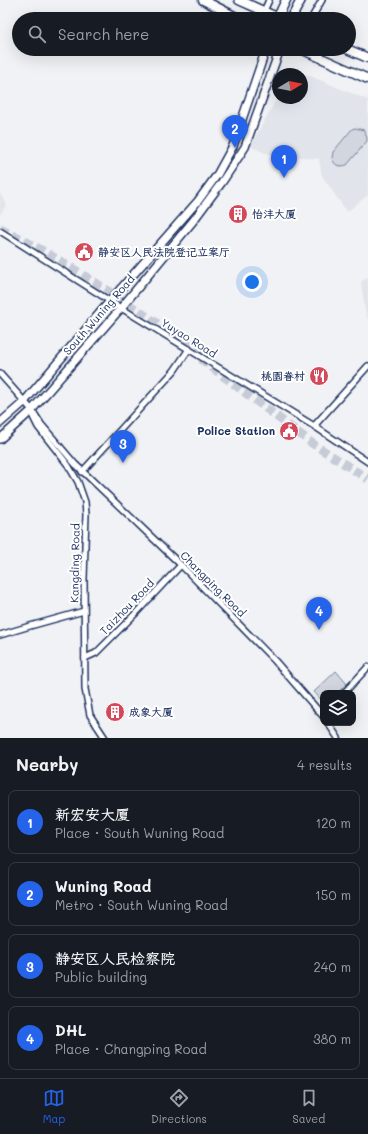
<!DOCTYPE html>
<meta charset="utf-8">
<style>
body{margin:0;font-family:Mali,"LXGW WenKai TC",sans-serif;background:#20242c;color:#f1f3f6}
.controls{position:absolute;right:12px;bottom:12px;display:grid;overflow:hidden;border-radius:8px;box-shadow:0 4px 16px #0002}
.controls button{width:36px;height:36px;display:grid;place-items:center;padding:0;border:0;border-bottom:1px solid #363941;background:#171b24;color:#f1f3f6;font:20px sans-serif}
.compass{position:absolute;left:272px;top:68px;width:36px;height:36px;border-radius:50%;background:#171b24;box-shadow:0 4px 16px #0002;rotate:80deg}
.you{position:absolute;left:252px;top:282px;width:14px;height:14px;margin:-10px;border:3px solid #fff;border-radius:50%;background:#1a73e8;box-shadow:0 0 0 6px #1a73e833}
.badge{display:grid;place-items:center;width:26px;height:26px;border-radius:50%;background:#2563eb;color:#fff;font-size:13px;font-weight:700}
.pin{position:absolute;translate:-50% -33px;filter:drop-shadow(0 1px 2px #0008)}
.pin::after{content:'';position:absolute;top:21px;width:14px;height:12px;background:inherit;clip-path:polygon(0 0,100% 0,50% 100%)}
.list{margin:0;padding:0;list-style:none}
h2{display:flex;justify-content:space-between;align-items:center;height:52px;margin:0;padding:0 16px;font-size:17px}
h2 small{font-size:13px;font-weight:400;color:#9ea1a6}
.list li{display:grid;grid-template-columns:26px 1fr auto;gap:12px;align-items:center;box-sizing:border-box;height:64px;margin:0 8px 8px;padding:0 8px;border:1px solid #363941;border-radius:8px}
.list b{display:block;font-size:15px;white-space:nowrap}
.list p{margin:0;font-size:13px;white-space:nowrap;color:#9ea1a6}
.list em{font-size:13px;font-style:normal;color:#9ea1a6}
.icon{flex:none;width:22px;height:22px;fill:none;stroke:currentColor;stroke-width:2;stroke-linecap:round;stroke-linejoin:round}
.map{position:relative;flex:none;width:368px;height:738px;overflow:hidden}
.search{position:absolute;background:#171b24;box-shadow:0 4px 16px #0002;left:12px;right:12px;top:12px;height:44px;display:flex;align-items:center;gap:10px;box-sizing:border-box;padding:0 14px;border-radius:22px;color:#9ea1a6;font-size:15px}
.sheet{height:340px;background:#171b24}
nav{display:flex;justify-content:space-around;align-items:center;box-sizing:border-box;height:56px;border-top:1px solid #363941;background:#171b24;font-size:11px;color:#9ea1a6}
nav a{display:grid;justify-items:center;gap:2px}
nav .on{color:#2563eb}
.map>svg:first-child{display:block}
.built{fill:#e1e4ea}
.green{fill:#d2d6df;stroke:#76829e}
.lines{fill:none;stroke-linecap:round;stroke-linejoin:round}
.highway-tunnel{stroke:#c6cbd7;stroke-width:9;stroke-dasharray:9 4.5;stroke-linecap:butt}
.street-casing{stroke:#1b2f5e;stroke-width:8}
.secondary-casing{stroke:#1b2f5e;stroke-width:10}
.primary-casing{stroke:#1b2f5e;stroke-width:11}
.street{stroke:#fff;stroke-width:5}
.secondary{stroke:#fff;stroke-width:7}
.primary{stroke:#fff;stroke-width:8}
.labels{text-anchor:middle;stroke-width:4;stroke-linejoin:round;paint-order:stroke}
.poi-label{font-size:11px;font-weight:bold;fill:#1b2f5e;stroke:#fff;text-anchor:start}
.street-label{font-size:11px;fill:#1b2f5e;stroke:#fff}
</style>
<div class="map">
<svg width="368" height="738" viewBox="0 0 368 738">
<rect width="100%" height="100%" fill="#f1f2f5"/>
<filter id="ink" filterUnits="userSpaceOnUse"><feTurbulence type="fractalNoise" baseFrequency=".025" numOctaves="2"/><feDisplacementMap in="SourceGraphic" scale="8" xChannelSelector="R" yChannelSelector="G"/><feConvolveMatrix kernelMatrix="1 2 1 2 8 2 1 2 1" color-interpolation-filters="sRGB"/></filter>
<g filter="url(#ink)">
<g class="built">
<polygon points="297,73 303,73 368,100 368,195 347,212 322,176 319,159 265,153 250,146 278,97 302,98 302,74 294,74"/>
<polygon points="0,193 6,205 0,215"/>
<polygon points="368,277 368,320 365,311 361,282"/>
</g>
<g class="green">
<path d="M 355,128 L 364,130 L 367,138 L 367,141 L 347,165 C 340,167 334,166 332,158 L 333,152 L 352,129 Z"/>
<polygon points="336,671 347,684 337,693 323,693 323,702 314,692"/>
</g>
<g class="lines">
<g class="highway-tunnel">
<path d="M 0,228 C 74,265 143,314 211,360"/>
<polyline points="201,359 313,444 368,479"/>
</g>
<g class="street-casing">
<g id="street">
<polyline points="266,19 264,11 269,0"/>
<polyline points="311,19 322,0"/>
<polyline points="0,231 121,308 314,426 368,462"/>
<polyline points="0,374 32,410 41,424 75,464 181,565 275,661 323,716"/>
<polyline points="33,417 38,427 68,465 78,482 85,502 86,514 84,579 85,689 90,715 105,738"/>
<polyline points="314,426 368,366"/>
<polyline points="82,472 174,371 189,349"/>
<polyline points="0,635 30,626 84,611"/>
<polyline points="85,658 96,653 136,613 181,565"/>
<polyline points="344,693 368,667"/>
<polyline points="328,723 338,738"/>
</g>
</g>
<g class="secondary-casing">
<g id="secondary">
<polyline points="0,423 24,402 110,301 198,201 217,175 233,146 266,49"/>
<polyline points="0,439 30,412 121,308 193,221 222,182 245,147 280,49"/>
</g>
</g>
<g class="primary-casing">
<g id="primary">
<polyline points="203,0 240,19"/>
<polyline points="239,0 281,19"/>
<polyline points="277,19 286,0"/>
<polyline points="291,19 301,0"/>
<polyline points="301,49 368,79"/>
<polyline points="347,49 368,58"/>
</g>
</g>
<use href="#street" class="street"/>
<use href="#secondary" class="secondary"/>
<use href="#primary" class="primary"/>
</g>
</g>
<defs>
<g id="building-disc" transform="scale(1)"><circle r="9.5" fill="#d1495b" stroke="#fff"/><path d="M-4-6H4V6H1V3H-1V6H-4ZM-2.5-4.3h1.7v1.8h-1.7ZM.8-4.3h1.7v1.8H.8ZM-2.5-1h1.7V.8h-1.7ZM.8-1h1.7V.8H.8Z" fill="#fff"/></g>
<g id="civic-disc" transform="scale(1)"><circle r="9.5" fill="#d1495b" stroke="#fff"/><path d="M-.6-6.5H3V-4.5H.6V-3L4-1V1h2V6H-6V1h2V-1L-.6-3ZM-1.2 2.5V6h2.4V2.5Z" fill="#fff"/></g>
<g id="restaurant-disc" transform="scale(1)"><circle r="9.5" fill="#d1495b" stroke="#fff"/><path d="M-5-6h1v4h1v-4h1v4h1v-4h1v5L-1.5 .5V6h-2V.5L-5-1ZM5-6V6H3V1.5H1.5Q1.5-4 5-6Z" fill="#fff"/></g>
</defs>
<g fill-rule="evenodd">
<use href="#building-disc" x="238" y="214"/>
<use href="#civic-disc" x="84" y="252"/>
<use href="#restaurant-disc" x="319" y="376"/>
<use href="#civic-disc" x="289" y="431"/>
<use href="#building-disc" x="115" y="712"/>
</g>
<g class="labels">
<g class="poi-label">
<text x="252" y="218">怡沣大厦</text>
<text x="98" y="256">静安区人民法院登记立案厅</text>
<text x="305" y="380" text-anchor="end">桃園眷村</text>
<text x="275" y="435" text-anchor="end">Police Station</text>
<text x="129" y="716">成象大厦</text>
</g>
<g class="street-label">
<text transform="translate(99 315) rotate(-49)" y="4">South Wuning Road</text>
<text transform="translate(189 338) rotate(32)" y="4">Yuyao Road</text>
<text transform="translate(75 563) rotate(-89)" y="4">Kangding Road</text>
<text transform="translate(213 584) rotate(45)" y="4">Changping Road</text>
<text transform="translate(127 607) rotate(-46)" y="4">Taizhou Road</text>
</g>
</g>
</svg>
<div class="controls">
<button><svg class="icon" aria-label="layers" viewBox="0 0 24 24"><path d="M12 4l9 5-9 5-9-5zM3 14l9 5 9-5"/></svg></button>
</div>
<svg class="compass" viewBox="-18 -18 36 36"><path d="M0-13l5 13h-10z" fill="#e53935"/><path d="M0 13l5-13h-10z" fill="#9ea1a6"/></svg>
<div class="you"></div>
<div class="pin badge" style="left:284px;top:178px">1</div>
<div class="pin badge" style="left:235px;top:148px">2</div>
<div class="pin badge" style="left:123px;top:463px">3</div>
<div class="pin badge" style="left:319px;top:630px">4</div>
<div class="search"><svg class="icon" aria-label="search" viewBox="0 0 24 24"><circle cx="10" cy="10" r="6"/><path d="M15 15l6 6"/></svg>Search here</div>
</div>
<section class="sheet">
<h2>Nearby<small>4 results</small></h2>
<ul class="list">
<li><span class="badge">1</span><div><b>新宏安大厦</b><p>Place · South Wuning Road</p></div><em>120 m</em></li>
<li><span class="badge">2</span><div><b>Wuning Road</b><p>Metro · South Wuning Road</p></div><em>150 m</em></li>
<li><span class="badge">3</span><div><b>静安区人民检察院</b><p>Public building</p></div><em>240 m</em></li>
<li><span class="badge">4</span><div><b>DHL</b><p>Place · Changping Road</p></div><em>380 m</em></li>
</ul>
</section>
<nav>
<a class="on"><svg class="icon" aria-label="map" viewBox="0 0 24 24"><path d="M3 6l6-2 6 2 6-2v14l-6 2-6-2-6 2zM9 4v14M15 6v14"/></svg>Map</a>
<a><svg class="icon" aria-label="directions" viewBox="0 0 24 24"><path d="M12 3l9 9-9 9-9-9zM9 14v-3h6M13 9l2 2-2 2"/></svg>Directions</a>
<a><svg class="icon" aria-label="saved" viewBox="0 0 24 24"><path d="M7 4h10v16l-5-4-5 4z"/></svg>Saved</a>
</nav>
